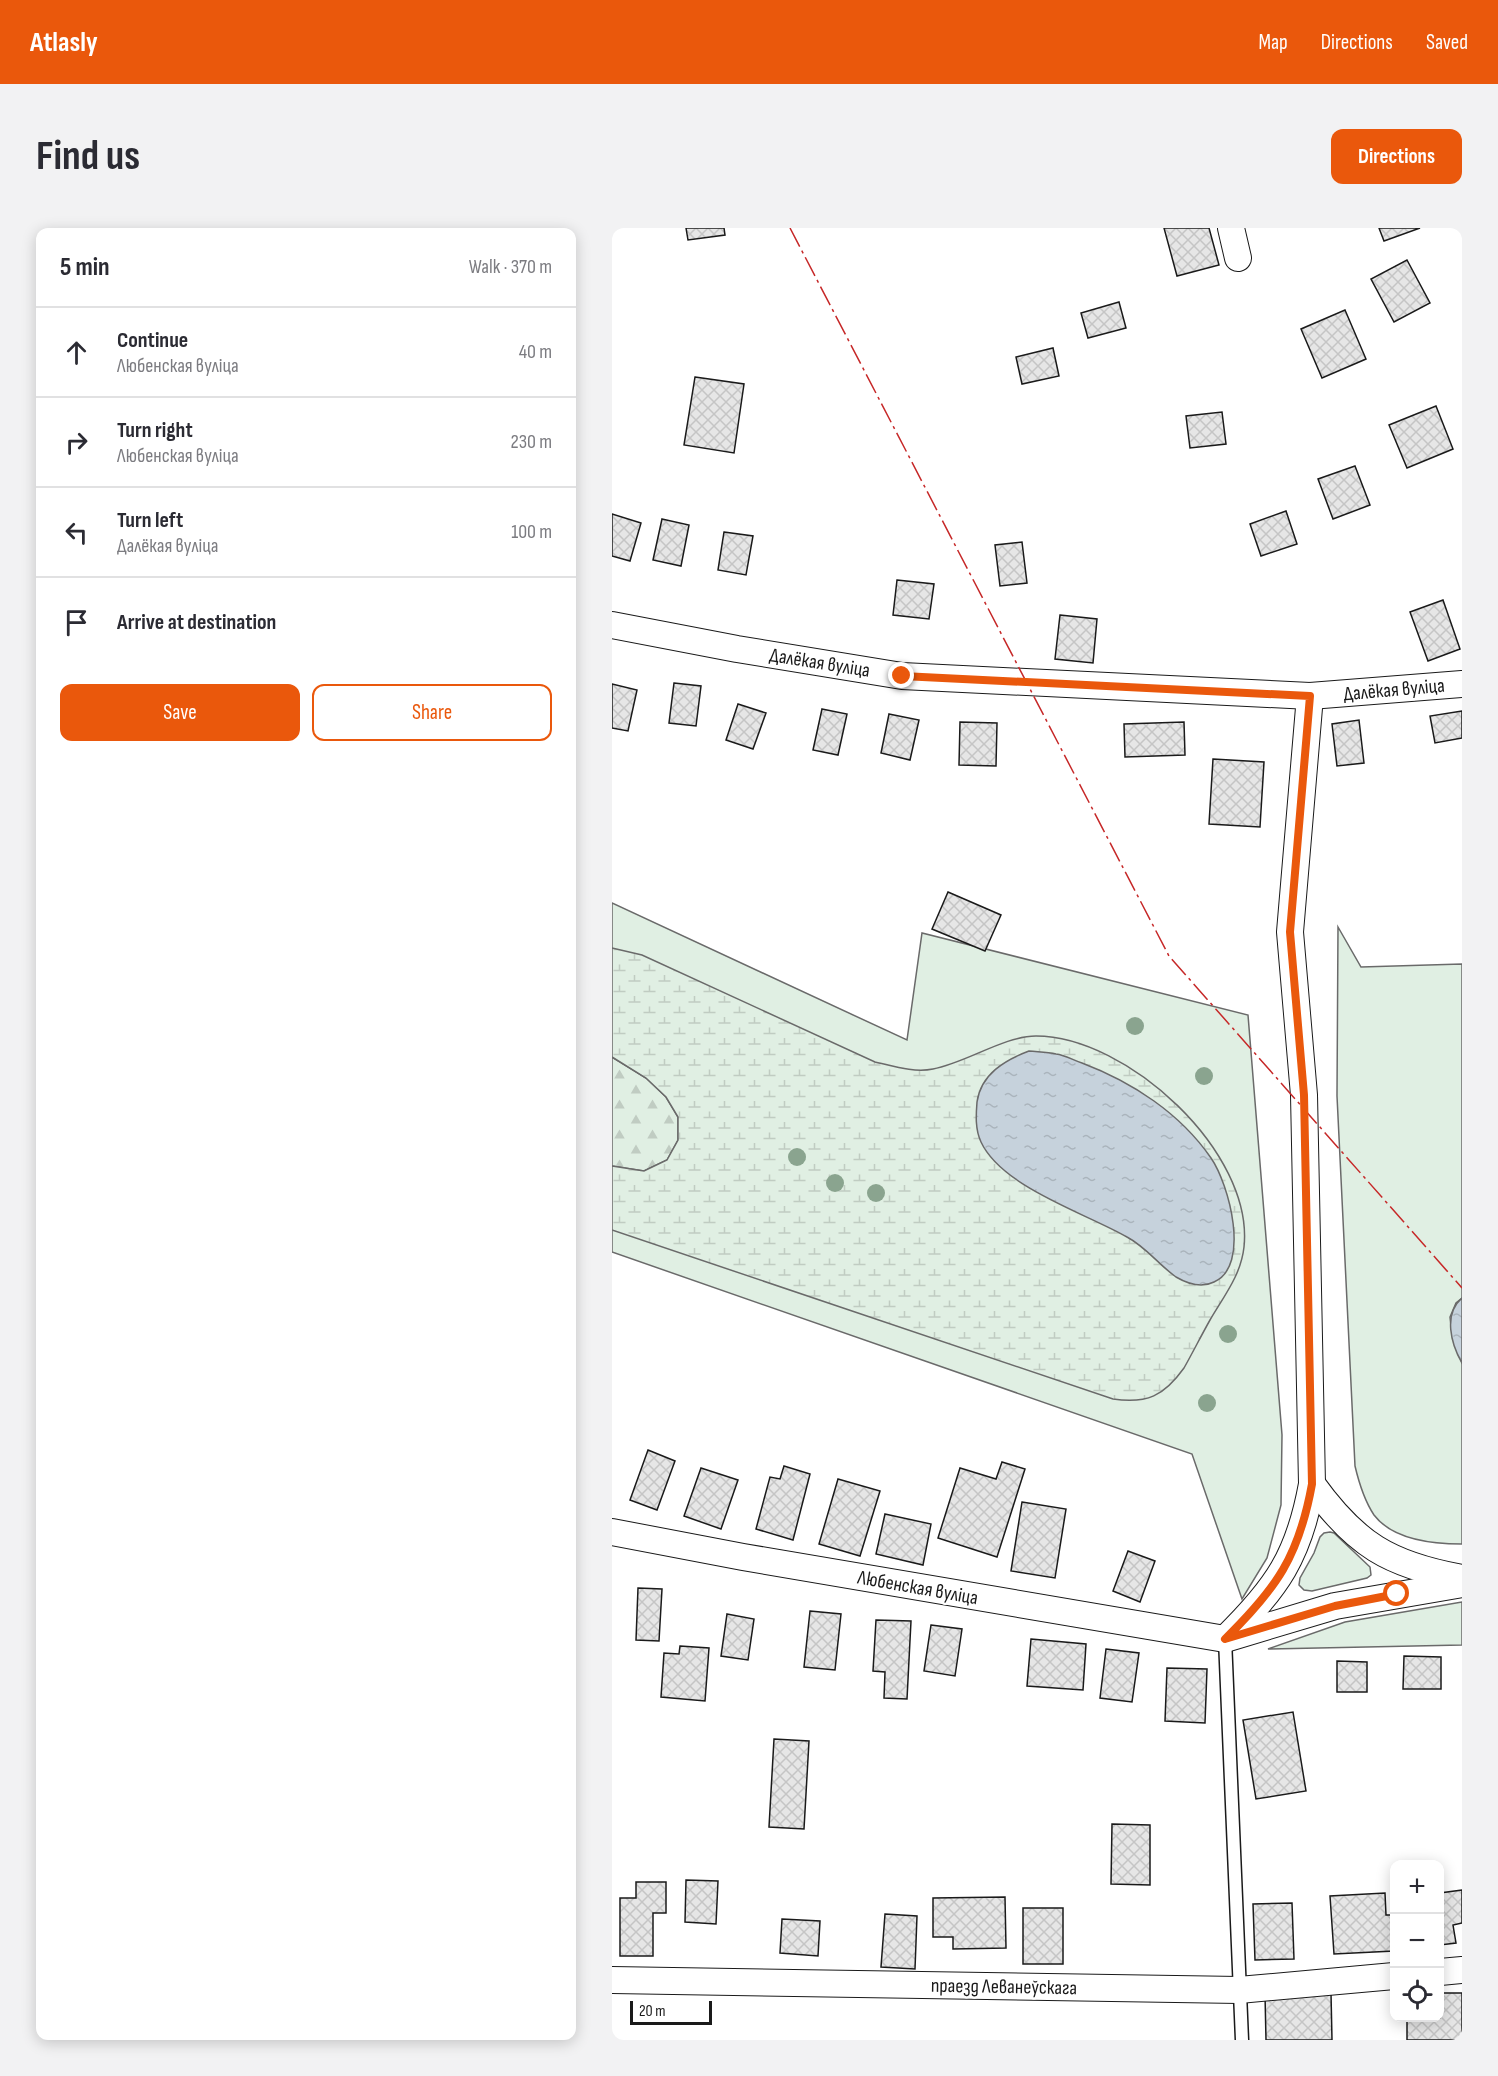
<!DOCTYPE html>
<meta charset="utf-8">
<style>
body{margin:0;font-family:"Sofia Sans Condensed",sans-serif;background:#f2f2f3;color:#2b2b33}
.controls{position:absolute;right:18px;bottom:18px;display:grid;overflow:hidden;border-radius:12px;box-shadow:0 3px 15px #0003}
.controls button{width:54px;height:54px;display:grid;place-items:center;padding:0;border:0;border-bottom:2px solid #e1e1e2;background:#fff;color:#2b2b33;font:30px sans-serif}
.scale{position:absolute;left:18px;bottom:15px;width:82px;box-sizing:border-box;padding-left:6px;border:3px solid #1a1a1a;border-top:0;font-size:16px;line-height:21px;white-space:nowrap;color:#1a1a1a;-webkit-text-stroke:4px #fff;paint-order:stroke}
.stop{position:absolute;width:18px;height:18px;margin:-14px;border:4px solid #ea580c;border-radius:50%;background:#fff}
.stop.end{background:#ea580c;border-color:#fff;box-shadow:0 2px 6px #0008}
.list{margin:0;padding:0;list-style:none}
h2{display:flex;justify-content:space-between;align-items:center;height:78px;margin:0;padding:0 24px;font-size:26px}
h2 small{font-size:20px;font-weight:400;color:#7c7c81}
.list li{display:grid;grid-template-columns:39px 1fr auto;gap:18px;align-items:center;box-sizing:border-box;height:90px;padding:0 24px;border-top:2px solid #e1e1e2}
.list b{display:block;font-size:22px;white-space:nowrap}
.list p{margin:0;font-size:20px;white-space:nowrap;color:#7c7c81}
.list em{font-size:20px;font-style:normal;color:#7c7c81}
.actions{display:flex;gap:12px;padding:18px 24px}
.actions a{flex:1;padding:14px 0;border:2px solid #ea580c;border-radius:12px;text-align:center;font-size:21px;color:#ea580c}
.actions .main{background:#ea580c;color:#fff}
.icon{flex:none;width:33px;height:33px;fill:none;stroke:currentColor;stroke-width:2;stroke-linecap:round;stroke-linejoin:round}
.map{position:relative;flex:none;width:850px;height:1812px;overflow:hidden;border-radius:12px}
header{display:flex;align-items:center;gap:36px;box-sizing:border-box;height:84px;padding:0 30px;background:#ea580c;color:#fff}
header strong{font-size:28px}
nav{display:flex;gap:33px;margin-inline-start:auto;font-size:21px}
.intro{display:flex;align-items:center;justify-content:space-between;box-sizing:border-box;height:144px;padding:0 36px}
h1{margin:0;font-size:42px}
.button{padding:15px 27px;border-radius:12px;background:#ea580c;color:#fff;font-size:21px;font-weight:700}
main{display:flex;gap:36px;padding:0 36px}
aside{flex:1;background:#fff;border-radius:12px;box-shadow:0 3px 15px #0003}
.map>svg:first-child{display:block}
.grass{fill:#e0efe3;stroke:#6a6a6a;stroke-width:1.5}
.forest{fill:url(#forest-firs);stroke:#6a6a6a;stroke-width:1.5}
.wetland{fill:url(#wetland-marsh);stroke:#6a6a6a;stroke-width:1.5}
.water{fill:url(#water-ripples);stroke:#6a6a6a;stroke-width:1.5}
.building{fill:url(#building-cross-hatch);stroke:#1a1a1a;stroke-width:1.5}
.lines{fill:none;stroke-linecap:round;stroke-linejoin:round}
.service-casing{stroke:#1a1a1a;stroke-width:15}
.minor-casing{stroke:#1a1a1a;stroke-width:28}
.service{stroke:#fff;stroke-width:12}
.minor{stroke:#fff;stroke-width:26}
.power{stroke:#c62828;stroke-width:1.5;stroke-dasharray:21 4.5 3 4.5;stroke-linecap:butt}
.tree{fill:#8aa48f}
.route{stroke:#ea580c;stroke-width:8}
.labels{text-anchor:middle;stroke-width:4.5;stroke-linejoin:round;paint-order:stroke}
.street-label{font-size:20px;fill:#1a1a1a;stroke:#fff}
</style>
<header>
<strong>Atlasly</strong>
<nav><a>Map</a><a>Directions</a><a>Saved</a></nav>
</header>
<div class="intro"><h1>Find us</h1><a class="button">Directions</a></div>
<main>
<aside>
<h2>5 min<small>Walk · 370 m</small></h2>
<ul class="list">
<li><svg class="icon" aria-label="ahead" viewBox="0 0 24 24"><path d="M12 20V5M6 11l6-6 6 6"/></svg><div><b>Continue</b><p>Любенская вуліца</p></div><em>40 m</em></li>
<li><svg class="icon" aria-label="right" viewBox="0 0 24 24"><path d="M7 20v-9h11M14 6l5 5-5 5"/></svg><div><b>Turn right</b><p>Любенская вуліца</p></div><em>230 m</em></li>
<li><svg class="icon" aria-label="left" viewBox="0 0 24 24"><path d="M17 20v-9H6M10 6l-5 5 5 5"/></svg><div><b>Turn left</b><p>Далёкая вуліца</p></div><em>100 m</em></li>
<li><svg class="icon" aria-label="arrive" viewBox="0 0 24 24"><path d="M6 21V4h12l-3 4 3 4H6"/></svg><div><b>Arrive at destination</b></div></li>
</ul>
<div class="actions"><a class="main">Save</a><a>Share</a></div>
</aside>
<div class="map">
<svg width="850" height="1812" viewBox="0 0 850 1812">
<defs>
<pattern id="forest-firs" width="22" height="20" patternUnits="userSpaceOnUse" patternTransform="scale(1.5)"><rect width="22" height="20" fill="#e0efe3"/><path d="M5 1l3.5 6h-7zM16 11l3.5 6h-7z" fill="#c0ccc2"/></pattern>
<pattern id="wetland-marsh" width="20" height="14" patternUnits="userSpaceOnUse" patternTransform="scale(1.5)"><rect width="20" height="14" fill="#e0efe3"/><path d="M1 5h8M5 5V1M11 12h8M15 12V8" fill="none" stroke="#c0ccc2"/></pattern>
<pattern id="water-ripples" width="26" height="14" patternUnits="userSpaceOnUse" patternTransform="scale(1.5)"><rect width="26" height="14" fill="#c6d2dc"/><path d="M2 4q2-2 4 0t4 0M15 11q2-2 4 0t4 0" fill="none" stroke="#aab4bc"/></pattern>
<pattern id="building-cross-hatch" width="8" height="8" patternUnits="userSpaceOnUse" patternTransform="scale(1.5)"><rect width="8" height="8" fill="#e6e6e6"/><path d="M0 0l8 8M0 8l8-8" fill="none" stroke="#c5c5c5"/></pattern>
</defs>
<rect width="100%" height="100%" fill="#fff"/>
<g class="grass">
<polygon points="0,675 295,812 310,705 636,787 670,1207 669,1277 655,1330 630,1371 580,1226 0,1024"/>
<path d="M 726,699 L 749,739 L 850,736 L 850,1070 L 844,1075 L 838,1089 L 839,1098 L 850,1135 L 850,1316 C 821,1316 781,1312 762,1287 C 752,1272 747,1255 743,1238 L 725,868 Z"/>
<polygon points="718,1304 722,1305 758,1339 759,1347 755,1350 700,1363 692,1362 687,1357 688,1350 702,1325 708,1309 712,1305"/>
<polygon points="850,1374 850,1417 656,1421 733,1394"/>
</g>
<polygon class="forest" points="0,829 34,850 54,869 66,889 66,912 55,932 32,943 0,938"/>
<path class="wetland" d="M 0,720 L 30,727 L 263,834 C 281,838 302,845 321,841 C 354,835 392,808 424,808 C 515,808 642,924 632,1019 C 629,1047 612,1068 598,1092 C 589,1108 581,1124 572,1140 C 552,1168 535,1176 501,1171 L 0,1002 L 0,938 L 32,943 L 55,932 L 66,912 L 66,889 L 54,869 L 34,850 L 0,829 Z"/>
<g class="water">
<path d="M 417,823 C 426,824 435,824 444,826 C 453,827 461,832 470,835 C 520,854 568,885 599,930 C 617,956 639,1038 602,1054 C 590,1060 576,1056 564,1049 C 547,1037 534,1019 515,1009 C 473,985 390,959 369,914 C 363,901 364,887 365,874 C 369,846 393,832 417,823 Z"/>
<path d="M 850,1070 L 850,1135 C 839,1116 831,1086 850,1070 Z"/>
</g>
<g class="building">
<polygon points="74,0 112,0 113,7 76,12"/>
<polygon points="552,0 597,0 607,37 565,48"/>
<polygon points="767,0 808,0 772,13"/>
<polygon points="795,32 818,75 782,94 759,51"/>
<polygon points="507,74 514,100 476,110 469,85"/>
<polygon points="733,82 754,131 710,150 689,101"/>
<polygon points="441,120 447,148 410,156 404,129"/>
<polygon points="83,149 132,156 122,225 72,217"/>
<polygon points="824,178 841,221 795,240 777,197"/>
<polygon points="610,184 614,216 578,220 574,188"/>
<polygon points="743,238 758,277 721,291 706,251"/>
<polygon points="674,283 685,316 649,328 638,296"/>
<polygon points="0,286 29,295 18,333 0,328"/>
<polygon points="50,291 77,297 69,338 41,332"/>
<polygon points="112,304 141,308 134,347 106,342"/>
<polygon points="410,314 415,355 388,358 383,317"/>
<polygon points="285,352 322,356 317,391 281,387"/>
<polygon points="831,372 848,421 816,433 798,384"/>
<polygon points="448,387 485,391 481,435 443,431"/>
<polygon points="62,455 89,458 84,498 57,495"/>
<polygon points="0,456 25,462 16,503 0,500"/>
<polygon points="126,476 154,485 141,521 114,512"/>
<polygon points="210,481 235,486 226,527 201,522"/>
<polygon points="850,483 850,510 823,515 818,488"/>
<polygon points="277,486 307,492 298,532 269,525"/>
<polygon points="747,492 752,535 725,538 720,496"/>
<polygon points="348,494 385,495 384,538 347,537"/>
<polygon points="572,494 573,527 513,529 512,496"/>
<polygon points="601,531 652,534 648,599 597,596"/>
<polygon points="336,664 389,687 373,723 320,701"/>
<polygon points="36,1222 63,1233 45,1282 18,1272"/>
<polygon points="390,1234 413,1241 385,1329 326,1310 348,1240 384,1251"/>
<polygon points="172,1238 198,1246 181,1312 144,1301 158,1249 168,1251"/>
<polygon points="89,1240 126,1252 109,1301 72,1288"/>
<polygon points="226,1251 268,1263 248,1328 207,1316"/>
<polygon points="410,1274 454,1281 443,1350 399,1343"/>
<polygon points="273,1286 319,1296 311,1337 264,1326"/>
<polygon points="516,1323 543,1333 528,1374 501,1363"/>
<polygon points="26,1360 50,1361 47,1413 24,1412"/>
<polygon points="198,1383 229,1386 223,1442 192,1439"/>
<polygon points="115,1386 142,1391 136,1432 109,1428"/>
<polygon points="264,1392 299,1393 295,1471 272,1470 273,1444 261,1443"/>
<polygon points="319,1397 350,1401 343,1448 312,1443"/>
<polygon points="419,1411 474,1416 471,1462 415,1458"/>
<polygon points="68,1418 97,1420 93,1473 49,1469 52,1425 67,1426"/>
<polygon points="494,1421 527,1425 520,1474 488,1470"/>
<polygon points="792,1428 829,1429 829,1461 791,1461"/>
<polygon points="725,1433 755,1434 755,1464 725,1464"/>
<polygon points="555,1440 595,1441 593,1495 553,1493"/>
<polygon points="681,1484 694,1563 644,1571 631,1492"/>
<polygon points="162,1511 197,1513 192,1601 157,1599"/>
<polygon points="500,1596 538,1597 538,1657 499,1656"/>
<polygon points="74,1652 106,1653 104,1696 73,1694"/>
<polygon points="24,1654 54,1654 54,1685 41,1685 41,1728 8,1728 8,1670 24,1670"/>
<polygon points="850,1662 850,1695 841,1697 844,1715 828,1717 828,1665"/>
<polygon points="773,1665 774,1687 782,1687 782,1723 722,1726 718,1668"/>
<polygon points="393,1669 394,1720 341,1721 341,1709 321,1709 321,1670"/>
<polygon points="680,1675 682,1731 643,1732 641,1676"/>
<rect x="411" y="1680" width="40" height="56"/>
<polygon points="273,1686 305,1688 303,1741 269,1739"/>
<polygon points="170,1691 208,1693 206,1728 168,1725"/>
<polygon points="719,1765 720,1812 654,1812 653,1766"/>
<polygon points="828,1765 850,1765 850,1812 795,1812 795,1790 828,1790"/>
</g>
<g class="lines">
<g class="service-casing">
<polyline id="service" points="613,1411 630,1812"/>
</g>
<g class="minor-casing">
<g id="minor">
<polyline points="619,0 626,30"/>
<polyline points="0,397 125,421 290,448 698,468 850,456"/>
<path d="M 700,1256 C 743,1316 777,1337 850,1350"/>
<polyline points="0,1304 131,1329 613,1411 723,1378 850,1356"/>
<path d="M 613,1411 C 665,1360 687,1328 700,1256 L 692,867 L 678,704 L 698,468"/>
<polyline points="828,1744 850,1742"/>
<polyline points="0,1752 627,1762 782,1748"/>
</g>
</g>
<use href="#service" class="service"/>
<use href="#minor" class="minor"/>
<polyline class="power" points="178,0 557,728 850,1060"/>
</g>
<g class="tree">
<circle cx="523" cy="798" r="9"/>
<circle cx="592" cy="848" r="9"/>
<circle cx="185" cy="929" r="9"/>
<circle cx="223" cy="955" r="9"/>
<circle cx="264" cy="965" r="9"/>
<circle cx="616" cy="1106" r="9"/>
<circle cx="595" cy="1175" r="9"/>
</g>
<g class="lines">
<path class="route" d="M 290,448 L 698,468 L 678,704 L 692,867 L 700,1256 C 687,1328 665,1360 613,1411 L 723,1378 L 785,1366"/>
</g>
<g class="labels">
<g class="street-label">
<text transform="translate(208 434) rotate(9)" y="7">Далёкая вуліца</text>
<text transform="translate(782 461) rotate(-5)" y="7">Далёкая вуліца</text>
<text transform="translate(306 1359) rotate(10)" y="7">Любенская вуліца</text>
<text transform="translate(392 1758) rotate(1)" y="7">праезд Леванеўскага</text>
</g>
</g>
</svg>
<div class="controls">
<button>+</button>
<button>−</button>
<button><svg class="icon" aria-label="locate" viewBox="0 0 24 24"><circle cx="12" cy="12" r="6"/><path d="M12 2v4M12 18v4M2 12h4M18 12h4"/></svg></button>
</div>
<div class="scale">20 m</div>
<div class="stop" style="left:785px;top:1366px"></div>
<div class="stop end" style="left:290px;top:448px"></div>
</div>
</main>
